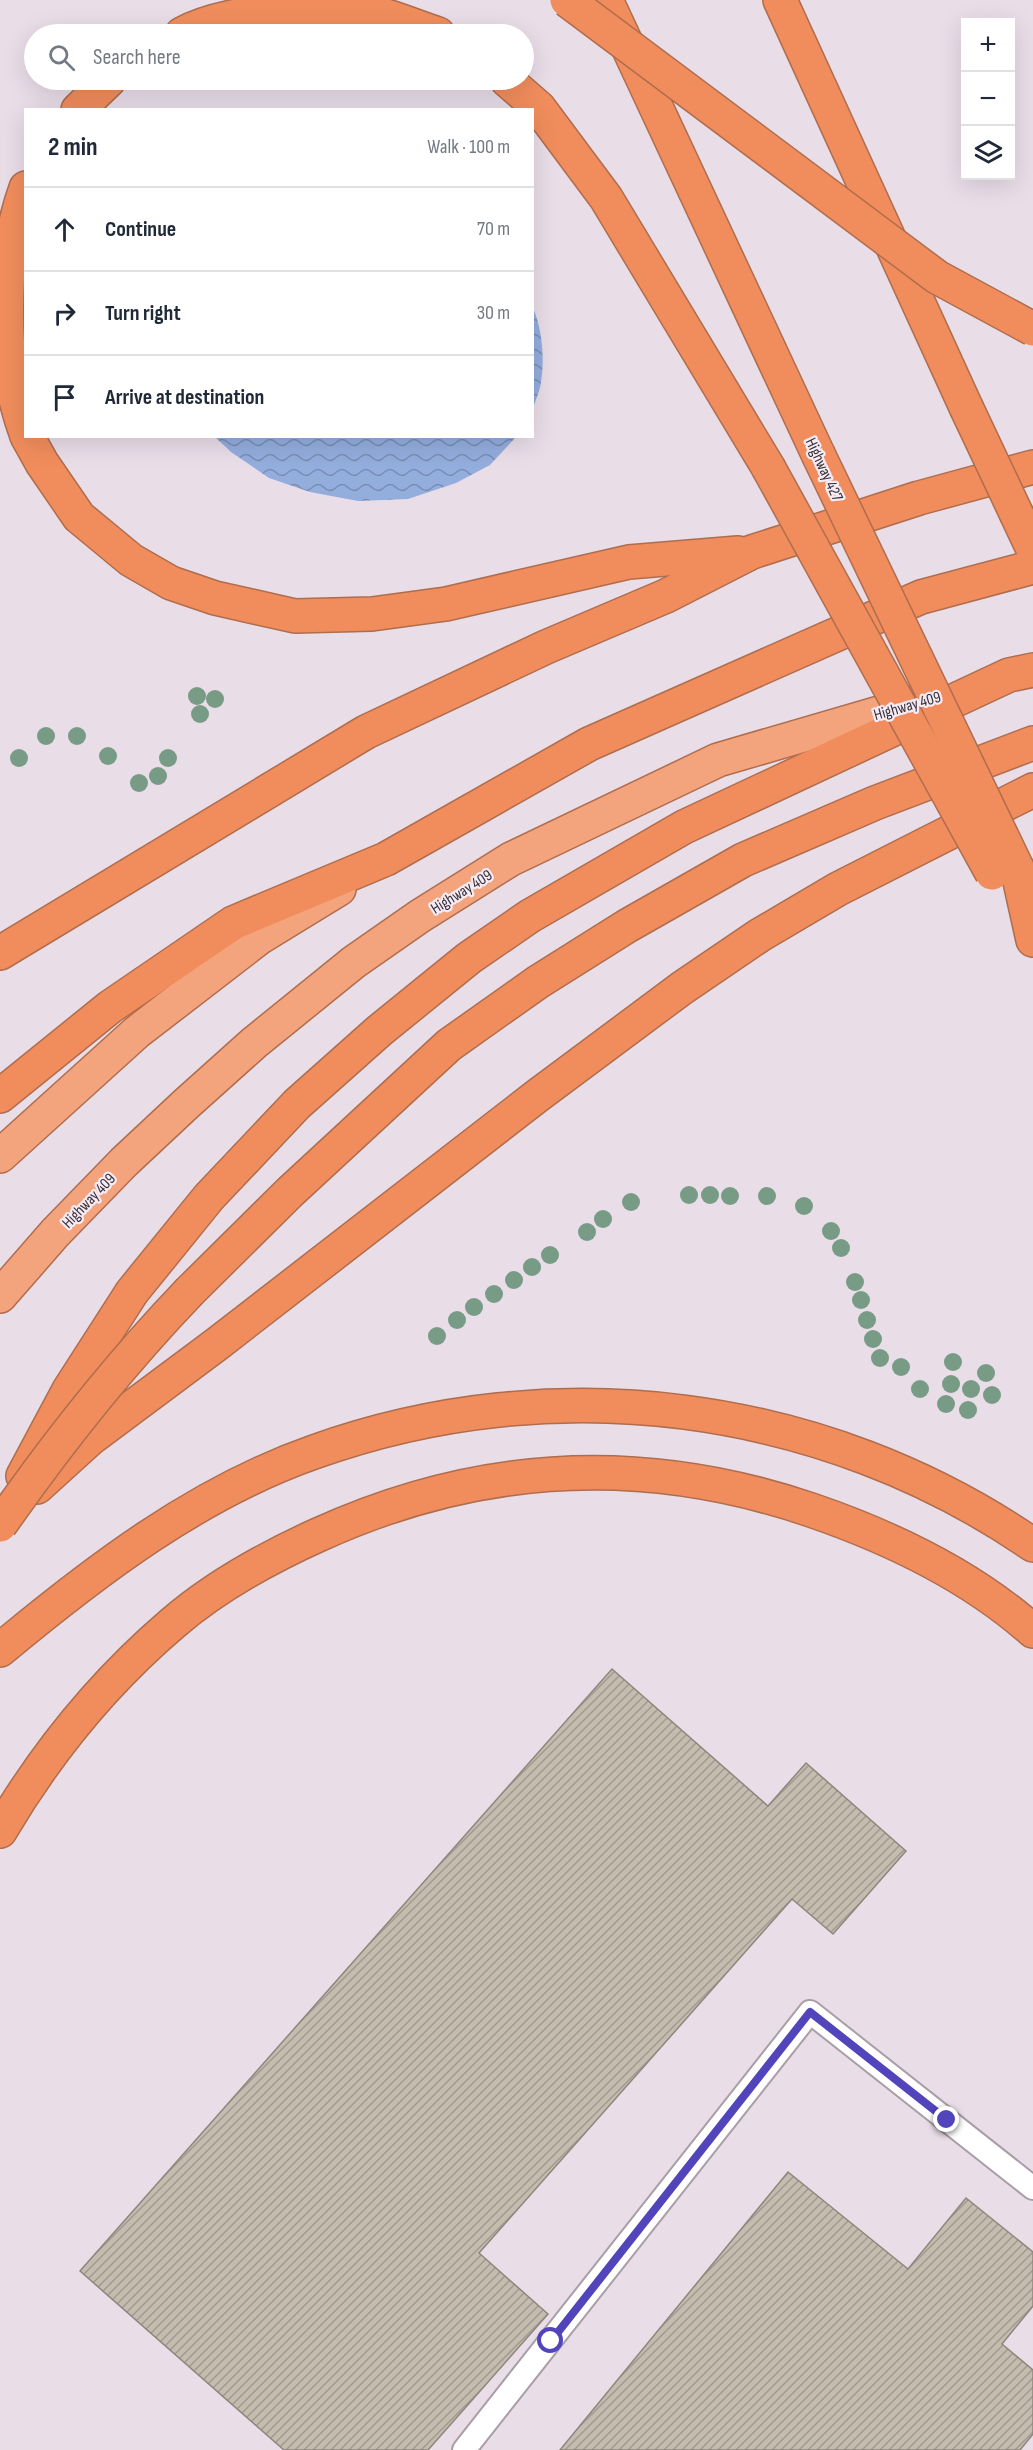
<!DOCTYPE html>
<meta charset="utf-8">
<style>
body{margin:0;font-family:"Sofia Sans Condensed",sans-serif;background:#f2f2f3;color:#1f2937}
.controls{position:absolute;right:18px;top:18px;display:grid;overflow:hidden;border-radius:0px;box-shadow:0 6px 24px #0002}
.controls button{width:54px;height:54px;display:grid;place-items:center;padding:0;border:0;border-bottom:2px solid #e0e1e3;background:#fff;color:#1f2937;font:30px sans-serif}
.stop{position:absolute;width:18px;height:18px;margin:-14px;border:4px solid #5244bb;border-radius:50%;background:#fff}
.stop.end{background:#5244bb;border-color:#fff;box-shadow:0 2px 6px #0008}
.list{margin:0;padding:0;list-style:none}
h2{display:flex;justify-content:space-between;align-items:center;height:78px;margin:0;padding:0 24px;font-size:26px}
h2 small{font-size:20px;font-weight:400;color:#747a83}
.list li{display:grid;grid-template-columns:39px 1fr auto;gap:18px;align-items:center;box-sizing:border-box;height:84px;padding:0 24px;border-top:2px solid #e0e1e3}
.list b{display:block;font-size:22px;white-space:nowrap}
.list em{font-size:20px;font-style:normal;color:#747a83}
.icon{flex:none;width:33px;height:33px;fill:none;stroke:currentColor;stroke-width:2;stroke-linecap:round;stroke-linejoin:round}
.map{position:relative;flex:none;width:1033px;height:2450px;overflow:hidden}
.search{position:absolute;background:#fff;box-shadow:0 6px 24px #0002;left:24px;top:24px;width:510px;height:66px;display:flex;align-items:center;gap:15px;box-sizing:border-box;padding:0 21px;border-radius:33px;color:#747a83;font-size:22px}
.panel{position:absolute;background:#fff;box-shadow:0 6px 24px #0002;left:24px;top:108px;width:510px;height:330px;border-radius:0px}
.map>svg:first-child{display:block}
.water{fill:url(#water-waves)}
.building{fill:url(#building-hatch);stroke:#8f867b;stroke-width:1.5}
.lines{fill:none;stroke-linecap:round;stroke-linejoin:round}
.service-casing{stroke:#a99ea8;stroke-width:26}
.trunk-casing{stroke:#af6d4e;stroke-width:36}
.motorway-casing{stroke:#af6d4e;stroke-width:36}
.service{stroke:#fff;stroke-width:22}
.trunk{stroke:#f4a47c;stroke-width:33}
.motorway{stroke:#f18d5c;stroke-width:33}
.motorway-bridge-casing{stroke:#af6d4e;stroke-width:36;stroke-linecap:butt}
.motorway-bridge{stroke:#f18d5c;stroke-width:33}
.tree{fill:#789b86}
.route{stroke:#5244bb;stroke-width:8}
.labels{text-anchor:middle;stroke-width:4.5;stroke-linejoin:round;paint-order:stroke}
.street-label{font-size:16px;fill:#353135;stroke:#f6eaf5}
</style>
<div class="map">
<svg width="1033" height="2450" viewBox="0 0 1033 2450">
<defs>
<pattern id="water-waves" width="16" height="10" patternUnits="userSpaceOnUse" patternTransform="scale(1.5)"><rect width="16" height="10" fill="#93addd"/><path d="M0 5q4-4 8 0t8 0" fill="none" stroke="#798db4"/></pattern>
<pattern id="building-hatch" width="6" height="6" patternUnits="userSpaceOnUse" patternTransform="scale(1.5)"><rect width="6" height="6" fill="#c5bcb0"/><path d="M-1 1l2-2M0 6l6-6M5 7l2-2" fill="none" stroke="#a19990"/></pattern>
</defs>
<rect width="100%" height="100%" fill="#e9dde8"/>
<g class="water">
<path d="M 533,308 C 542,328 545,360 541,382 C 540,391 535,401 533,409 Z"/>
<polygon points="215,437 516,437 490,465 456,483 408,499 358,501 310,492 269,478 231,452"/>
</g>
<g class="building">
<polygon points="612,1669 768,1806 806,1763 906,1851 833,1934 792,1899 479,2253 548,2314 428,2450 284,2450 80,2271"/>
<polygon points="788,2172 908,2269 966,2198 1033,2252 1033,2306 1002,2344 1033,2370 1033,2434 1020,2450 560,2450"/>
</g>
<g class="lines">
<g class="service-casing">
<polyline id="service" points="464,2450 810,2012 1033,2188"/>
</g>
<g class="trunk-casing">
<g id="trunk">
<polyline points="0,1156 137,1032 259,938 339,889"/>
<polyline points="0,1296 55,1233 124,1162 186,1104 254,1043 354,962 420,916 511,859 718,760 927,699"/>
</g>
</g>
<g class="motorway-casing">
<g id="motorway">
<polyline points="606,0 818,454"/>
<polyline points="780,0 966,407"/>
<path d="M 182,34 C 228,9 335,1 386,16 C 403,21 420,28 438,34"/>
<polyline points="507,80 539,108 606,198 768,467"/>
<polyline points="78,110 109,80"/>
<path d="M 26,188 C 0,260 0,363 26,433"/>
<polyline points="27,436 42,463 79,517 131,560 171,583 215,598 295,616 372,614 446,604 629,562 738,553"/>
<polyline points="1017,515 1033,549"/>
<polyline points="1017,868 1033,940"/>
<polyline points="0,953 366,732 546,647 666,596 752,552 919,498 1033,467"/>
<polyline points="0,1096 110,1007 233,923 386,859 589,744 921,597 1033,567"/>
<polyline points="190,1291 290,1192 449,1045 538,982 627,926 743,860 875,803 1033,743"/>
<polyline points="23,1476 69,1390 132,1292 209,1197 297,1104 379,1031 469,958 530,916 684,827 1009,675 1033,670"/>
<polyline points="37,1487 91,1438 217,1344 537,1096 682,988 760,935 838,889 1033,790"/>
<path d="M 0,1650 C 95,1571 197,1493 314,1452 C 554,1366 824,1401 1033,1545"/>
<path d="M 0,1831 C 46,1753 105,1681 173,1623 C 216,1586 267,1558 318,1535 C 480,1461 643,1453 811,1510 C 890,1537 971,1576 1033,1631"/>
</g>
</g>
<use href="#service" class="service"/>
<use href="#trunk" class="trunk"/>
<use href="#motorway" class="motorway"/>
<g class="motorway-bridge-casing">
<g id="motorway-bridge">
<polyline points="567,0 937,277 1033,329"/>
<polyline points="966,407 1017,515"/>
<polyline points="818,454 1017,868"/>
<polyline points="768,467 992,873"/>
<path d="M 0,1525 C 58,1442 120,1364 190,1291"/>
</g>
</g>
<use href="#motorway-bridge" class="motorway-bridge"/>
</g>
<g class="tree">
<circle cx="197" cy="696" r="9"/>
<circle cx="215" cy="699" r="9"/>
<circle cx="200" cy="714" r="9"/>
<circle cx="46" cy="736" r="9"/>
<circle cx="77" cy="736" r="9"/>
<circle cx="108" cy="756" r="9"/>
<circle cx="19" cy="758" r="9"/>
<circle cx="168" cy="758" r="9"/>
<circle cx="158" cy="776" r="9"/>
<circle cx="139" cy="783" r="9"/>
<circle cx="689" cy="1195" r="9"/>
<circle cx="710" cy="1195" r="9"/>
<circle cx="730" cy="1196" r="9"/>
<circle cx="767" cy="1196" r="9"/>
<circle cx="631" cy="1202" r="9"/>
<circle cx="804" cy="1206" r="9"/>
<circle cx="603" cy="1219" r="9"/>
<circle cx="831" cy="1231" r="9"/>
<circle cx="587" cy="1232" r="9"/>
<circle cx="841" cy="1248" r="9"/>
<circle cx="550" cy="1255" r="9"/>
<circle cx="532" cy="1267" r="9"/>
<circle cx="514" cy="1280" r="9"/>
<circle cx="855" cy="1282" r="9"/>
<circle cx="494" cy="1294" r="9"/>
<circle cx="861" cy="1300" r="9"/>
<circle cx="474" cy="1307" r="9"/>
<circle cx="457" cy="1320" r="9"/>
<circle cx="867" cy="1320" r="9"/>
<circle cx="437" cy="1336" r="9"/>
<circle cx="873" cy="1339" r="9"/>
<circle cx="880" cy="1358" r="9"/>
<circle cx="953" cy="1362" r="9"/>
<circle cx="901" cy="1367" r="9"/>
<circle cx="986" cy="1373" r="9"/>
<circle cx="951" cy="1384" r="9"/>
<circle cx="920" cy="1389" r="9"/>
<circle cx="971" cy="1389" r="9"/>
<circle cx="992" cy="1395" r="9"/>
<circle cx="946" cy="1404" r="9"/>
<circle cx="968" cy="1410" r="9"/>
</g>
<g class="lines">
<polyline class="route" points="551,2341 810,2012 947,2120"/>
</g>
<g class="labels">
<g class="street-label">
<text transform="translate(825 469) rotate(65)" y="6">Highway 427</text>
<text transform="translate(907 705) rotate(-16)" y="6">Highway 409</text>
<text transform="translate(461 891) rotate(-32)" y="6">Highway 409</text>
<text transform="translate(88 1200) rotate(-46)" y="6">Highway 409</text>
</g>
</g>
</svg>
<div class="controls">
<button>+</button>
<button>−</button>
<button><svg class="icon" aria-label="layers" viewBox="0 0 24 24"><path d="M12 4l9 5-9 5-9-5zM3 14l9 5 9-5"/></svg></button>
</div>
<div class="stop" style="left:551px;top:2341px"></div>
<div class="stop end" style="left:947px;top:2120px"></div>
<div class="search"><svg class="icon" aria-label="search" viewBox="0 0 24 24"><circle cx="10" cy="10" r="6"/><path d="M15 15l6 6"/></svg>Search here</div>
<section class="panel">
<h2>2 min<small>Walk · 100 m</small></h2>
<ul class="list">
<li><svg class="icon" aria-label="ahead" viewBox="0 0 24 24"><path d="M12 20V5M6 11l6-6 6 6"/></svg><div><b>Continue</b></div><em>70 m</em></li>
<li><svg class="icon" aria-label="right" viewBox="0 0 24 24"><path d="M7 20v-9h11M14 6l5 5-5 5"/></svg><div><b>Turn right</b></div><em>30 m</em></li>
<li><svg class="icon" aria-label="arrive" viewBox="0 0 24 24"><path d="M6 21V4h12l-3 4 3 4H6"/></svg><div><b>Arrive at destination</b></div></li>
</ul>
</section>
</div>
